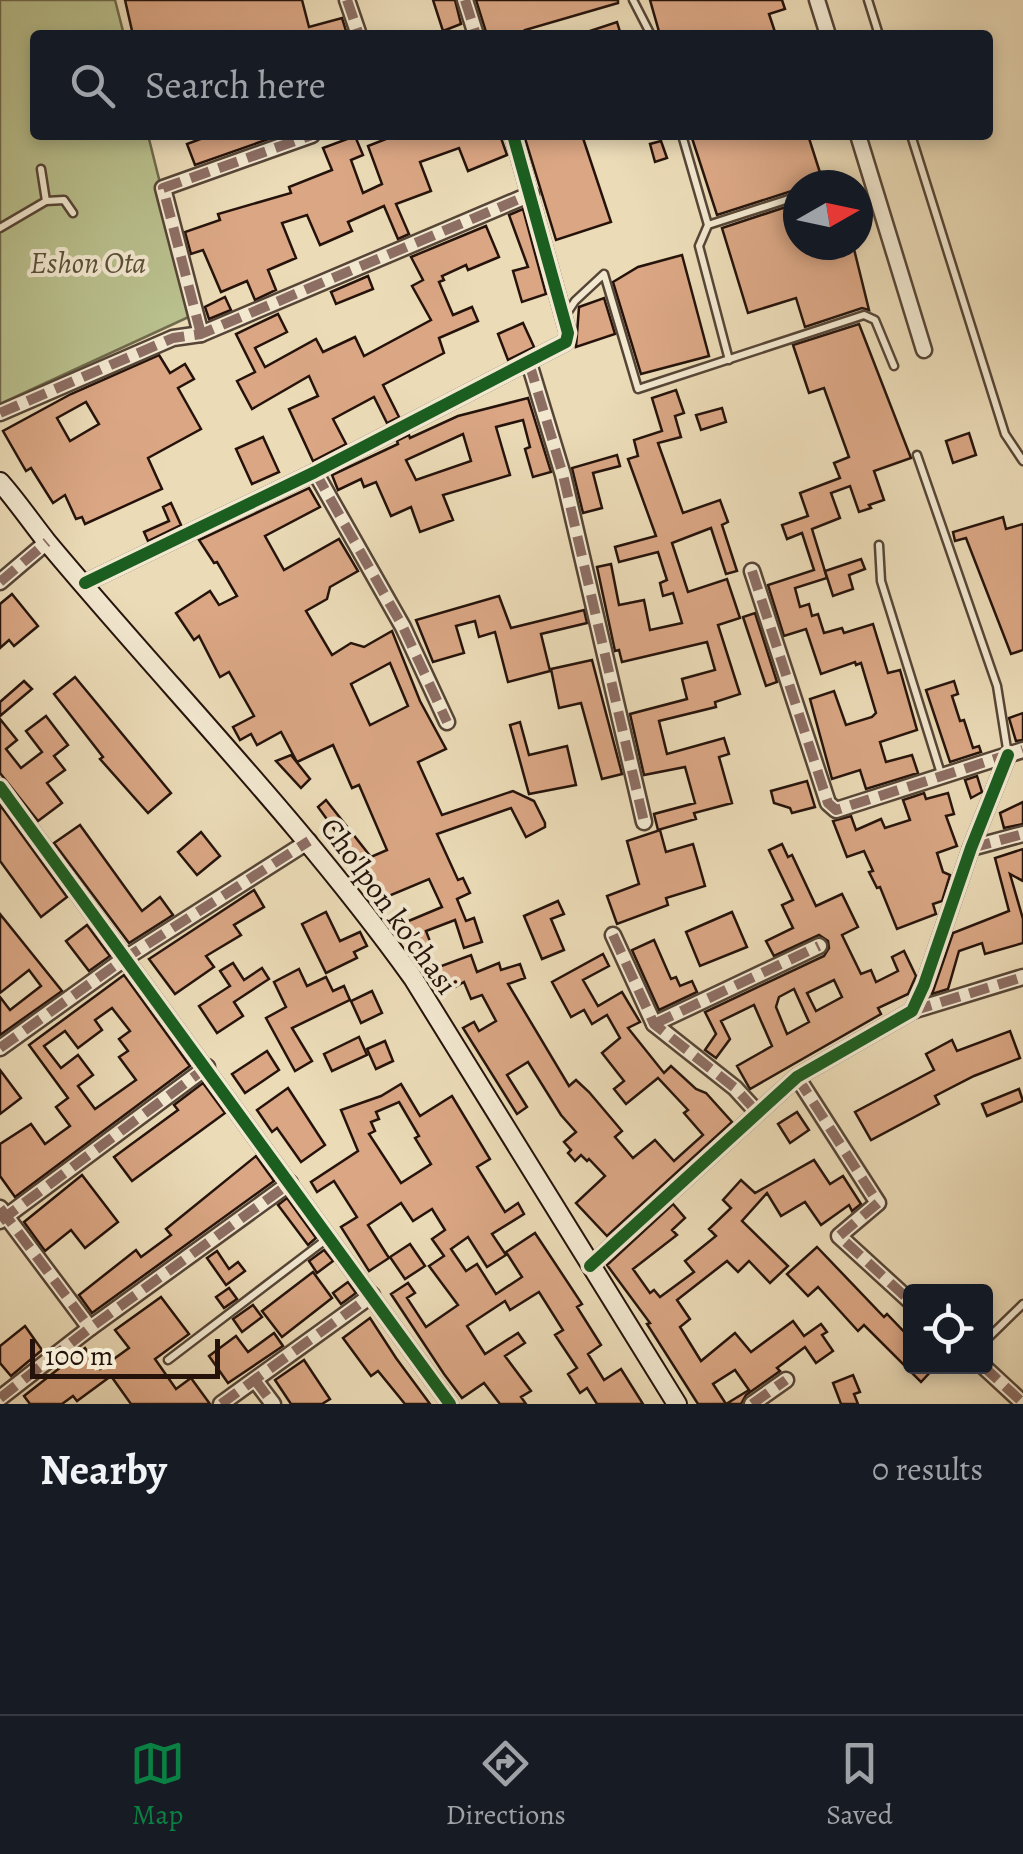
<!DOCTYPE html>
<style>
body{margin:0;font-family:Alegreya,serif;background:#242831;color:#f1f3f6}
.controls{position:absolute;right:30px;bottom:30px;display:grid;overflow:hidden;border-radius:10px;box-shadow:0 5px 15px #0003}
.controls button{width:90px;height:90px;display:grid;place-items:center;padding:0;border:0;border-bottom:2px solid #363941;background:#171b24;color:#f1f3f6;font:50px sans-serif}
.compass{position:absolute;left:783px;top:170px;width:90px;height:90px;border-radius:50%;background:#171b24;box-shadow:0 5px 15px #0003;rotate:81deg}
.scale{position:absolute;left:30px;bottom:25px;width:190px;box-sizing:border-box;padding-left:10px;border:5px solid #25130b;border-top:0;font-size:28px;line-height:35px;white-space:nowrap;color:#25130b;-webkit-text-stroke:8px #f2e8d0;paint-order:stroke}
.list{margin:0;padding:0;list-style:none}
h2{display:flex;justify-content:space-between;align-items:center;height:130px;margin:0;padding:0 40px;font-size:42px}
h2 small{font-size:32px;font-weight:400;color:#9ea1a6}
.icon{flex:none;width:55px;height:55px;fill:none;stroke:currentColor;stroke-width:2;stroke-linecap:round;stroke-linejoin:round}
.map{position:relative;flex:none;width:1023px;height:1404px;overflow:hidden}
.search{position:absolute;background:#171b24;box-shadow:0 5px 15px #0003;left:30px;right:30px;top:30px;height:110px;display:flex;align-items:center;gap:25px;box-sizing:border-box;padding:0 35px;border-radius:10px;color:#9ea1a6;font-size:38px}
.sheet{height:310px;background:#171b24}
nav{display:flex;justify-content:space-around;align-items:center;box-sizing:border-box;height:140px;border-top:2px solid #363941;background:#171b24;font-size:28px;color:#9ea1a6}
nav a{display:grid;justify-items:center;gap:5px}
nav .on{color:#0b8043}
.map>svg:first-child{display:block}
.green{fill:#b9c08d;stroke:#6f6a4c;stroke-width:2.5}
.building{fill:#daa684;stroke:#25130b;stroke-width:2.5;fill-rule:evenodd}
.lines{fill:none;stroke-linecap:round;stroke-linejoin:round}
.lane-casing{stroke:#564536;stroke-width:11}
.street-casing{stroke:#564536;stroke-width:19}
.secondary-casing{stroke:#25130b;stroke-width:22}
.lane{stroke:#f2e8d0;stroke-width:6}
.street{stroke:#f2e8d0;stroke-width:14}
.secondary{stroke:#f2e8d0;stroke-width:18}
.quiet{stroke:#8d6e63;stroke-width:10;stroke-dasharray:20 10;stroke-linecap:butt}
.cycleway-casing{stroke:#f2e8d0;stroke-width:19}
.cycleway{stroke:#1b5e20;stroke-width:12}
.labels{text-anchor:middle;stroke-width:8;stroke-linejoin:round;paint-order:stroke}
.park-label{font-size:30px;font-style:italic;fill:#595038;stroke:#f2e8d0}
.street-label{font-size:30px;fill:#25130b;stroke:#f2e8d0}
</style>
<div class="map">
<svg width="1023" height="1404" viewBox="0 0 1023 1404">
<rect width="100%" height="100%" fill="#ebdbb7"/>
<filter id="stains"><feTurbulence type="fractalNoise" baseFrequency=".002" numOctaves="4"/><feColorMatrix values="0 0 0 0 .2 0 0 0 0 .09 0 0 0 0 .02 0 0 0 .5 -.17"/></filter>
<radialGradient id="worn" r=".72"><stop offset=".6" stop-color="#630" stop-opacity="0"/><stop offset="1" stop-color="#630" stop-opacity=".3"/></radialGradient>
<polygon class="green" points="0,0 115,0 124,35 35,35 35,135 148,135 193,315 0,404"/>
<g class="building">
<polygon points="125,0 302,0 309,27 342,18 346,31 332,35 133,35"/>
<polygon points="433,0 455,0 461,24 443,31"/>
<polygon points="476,0 618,0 618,3 525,30 527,35 487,35"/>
<polygon points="650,0 782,0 785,9 769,14 776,35 713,35 713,32 701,35 660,35"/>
<polygon points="617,22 621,35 584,35 584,33"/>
<polygon points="211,135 280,135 195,165 187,144"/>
<polygon points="396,135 500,135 507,155 468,171 459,148 420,162 431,191 396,204 409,234 398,239 384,206 348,222 352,231 320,245 307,215 282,223 296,258 268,270 276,290 255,300 247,281 221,292 203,250 191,254 185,232 220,220 218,214 291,193 289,187 332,170 323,148 355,136 363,155 351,160 363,193 382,184 368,146"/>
<polygon points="524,135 582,135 611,222 556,240"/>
<polygon points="691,135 808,135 823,182 798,185 798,189 717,215"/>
<polygon points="661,141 667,158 655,162 650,144"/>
<polygon points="798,203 798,245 853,245 869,310 862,308 805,327 796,298 748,313 722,228"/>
<polygon points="523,209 546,294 522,302 513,271 528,267 509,215"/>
<polygon points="486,226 499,257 468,270 466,265 442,276 444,280 439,282 453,315 472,307 478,321 439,338 444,353 383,385 399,417 387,423 374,397 333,419 346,444 313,461 289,409 318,396 309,376 252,409 237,381 255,372 236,334 278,314 287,332 255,348 265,367 316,339 323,352 355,337 364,356 431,320 412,286 423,280 411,257"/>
<polygon points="682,255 709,356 641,374 613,282 638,267"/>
<polygon points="368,276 373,289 336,304 331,292"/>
<polygon points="225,297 231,310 209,319 205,307"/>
<polygon points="604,298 615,334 576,347 579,307"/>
<polygon points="523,323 534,347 508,360 498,334"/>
<polygon points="859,324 911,458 874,471 884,500 869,505 871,508 859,512 850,486 831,493 840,518 812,529 827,578 795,588 800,607 809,604 812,616 818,614 824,633 842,628 844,633 873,624 888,673 900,670 917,730 880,742 886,762 912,755 918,773 866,789 860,770 832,779 810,699 834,691 846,725 872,717 876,713 861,663 856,665 855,662 821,674 806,629 784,636 768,585 814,570 802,533 787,539 782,525 808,516 800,493 840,478 834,463 849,457 824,388 809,393 793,345"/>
<path d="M 159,355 L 170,373 L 185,364 L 194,379 L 178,388 L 201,429 L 148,458 L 162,489 L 85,524 L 82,517 L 76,519 L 65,495 L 53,503 L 31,468 L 26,471 L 3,431 L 71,394 ZM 86,402 L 99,424 L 70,441 L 57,418 Z"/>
<polygon points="676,390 684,413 675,416 681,437 658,443 683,513 720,500 728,522 722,525 737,571 726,574 711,528 672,543 688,592 727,579 740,618 718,625 740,694 715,702 716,707 659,721 667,754 724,738 729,754 719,757 732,803 694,813 696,819 658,830 654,814 695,803 685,767 644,775 630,714 687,699 682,679 715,670 707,642 622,662 619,650 615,651 597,567 611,564 619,605 644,600 650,630 682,623 673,593 663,596 660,583 667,580 658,552 619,562 615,547 656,536 628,459 638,456 634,440 662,431 652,398"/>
<path d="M 528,398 L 551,472 L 533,477 L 525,449 L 530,447 L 523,420 L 496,427 L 510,475 L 443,495 L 453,520 L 420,532 L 411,507 L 391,516 L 376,482 L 364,487 L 361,479 L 338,490 L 332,475 L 398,444 L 397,441 L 409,435 L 410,438 L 458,416 ZM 463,434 L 471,461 L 416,480 L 406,460 Z"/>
<polygon points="722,408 726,422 701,430 696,415"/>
<polygon points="969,433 976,455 953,463 946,441"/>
<polygon points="263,437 279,472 252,484 236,449"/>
<polygon points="617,455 620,466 593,473 602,508 583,513 572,468"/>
<path d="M 309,488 L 320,507 L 265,536 L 284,570 L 339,539 L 358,571 L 330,587 L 327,599 L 306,611 L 332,655 L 351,643 L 364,647 L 392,631 L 420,701 L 446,749 L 418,762 L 442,815 L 513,791 L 534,801 L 545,823 L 545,827 L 526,837 L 511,808 L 437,834 L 458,880 L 463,878 L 470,893 L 457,899 L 466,921 L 474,918 L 482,942 L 464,948 L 455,920 L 426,931 L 431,944 L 411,953 L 399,925 L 442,907 L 429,879 L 384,898 L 318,807 L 326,800 L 371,857 L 387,850 L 359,785 L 352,788 L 333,745 L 297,762 L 281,732 L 257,745 L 251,734 L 240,740 L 233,727 L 254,716 L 229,672 L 220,677 L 199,636 L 194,640 L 176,613 L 210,591 L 219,605 L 237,596 L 217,562 L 214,563 L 199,540 ZM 390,663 L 408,706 L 370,725 L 351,684 Z"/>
<polygon points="171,503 181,525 148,541 144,532 169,521 163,507"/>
<polygon points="1003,517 1006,529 1023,524 1023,650 1011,654 966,538 955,541 953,532"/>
<polygon points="861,559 865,569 849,575 853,589 833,596 825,571"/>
<polygon points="12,594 38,626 14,646 9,640 0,648 0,604"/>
<polygon points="499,596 511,628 584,610 587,623 541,634 550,671 508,682 495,632 479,637 475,621 456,626 464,653 433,662 416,620"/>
<polygon points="755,613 777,682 766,686 743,617"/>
<polygon points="592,660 622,774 602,779 581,703 559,708 551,669"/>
<polygon points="75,677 171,793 148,813 100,759 103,757 54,694"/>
<polygon points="24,681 32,689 0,716 0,702"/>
<polygon points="954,681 958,694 952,696 960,721 964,720 973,748 979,746 981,752 950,762 926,690"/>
<polygon points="1023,713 1023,740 1016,741 1009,718"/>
<polygon points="46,716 68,745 54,756 65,770 47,783 62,803 38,821 0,773 0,719 17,740 6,749 21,768 42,752 26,731"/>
<polygon points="520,722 529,755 567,746 576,785 529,794 510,725"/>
<polygon points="291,755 310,779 301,788 276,761"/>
<polygon points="977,776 982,792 971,798 965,780"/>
<polygon points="807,781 815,807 792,813 790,808 774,803 771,791"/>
<polygon points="924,793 926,799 948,793 954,814 946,816 957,846 937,853 943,872 950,875 942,901 933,904 936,914 897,929 880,887 877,888 869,872 873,871 864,851 847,857 833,821 851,816 856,830 881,819 885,828 910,820 903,800"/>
<polygon points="1023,802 1023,824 1004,828 1000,813"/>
<polygon points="0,805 67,897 41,917 0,861"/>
<polygon points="80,825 142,911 160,897 173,915 129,943 54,843"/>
<polygon points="660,830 666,852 693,844 705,886 666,898 668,905 617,924 607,896 639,884 627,841"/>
<polygon points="201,832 220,856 197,875 178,852"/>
<path d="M 782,844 L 788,857 L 792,855 L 816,906 L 842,894 L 858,927 L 842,935 L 861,974 L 871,970 L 876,982 L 898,971 L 892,957 L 904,951 L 916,976 L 908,994 L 878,1008 L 881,1014 L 750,1089 L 737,1066 L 772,1046 L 754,1005 L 721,1021 L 730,1039 L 716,1058 L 705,1050 L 716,1034 L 705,1012 L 824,956 L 829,948 L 828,941 L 819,935 L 774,956 L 766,941 L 793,928 L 782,905 L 793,900 L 769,850 ZM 834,980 L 842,997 L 816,1011 L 807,993 ZM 794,989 L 809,1022 L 787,1034 L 776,1007 L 779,997 Z"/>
<polygon points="1023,849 1023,881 1010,874 1023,919 1023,943 985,954 982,943 959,951 948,989 932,994 953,933 1009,911 995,858"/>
<polygon points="254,890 264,907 234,925 241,935 206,956 214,967 175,994 149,959"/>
<polygon points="558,901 564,914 551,919 564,950 542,959 524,916"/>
<polygon points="326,912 340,941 360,932 367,946 354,952 357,958 326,973 302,924"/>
<polygon points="732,912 747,947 700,966 686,932"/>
<polygon points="0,914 62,991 0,1035 0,997 10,1010 41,986 29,970 0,993"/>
<polygon points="87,925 110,956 89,971 66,941"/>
<polygon points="654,940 671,979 676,977 680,986 692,981 697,992 659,1010 632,950"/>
<polygon points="603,954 609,966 583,980 598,1006 622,992 640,1022 628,1028 664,1073 671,1066 696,1089 706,1093 732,1122 607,1236 576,1203 605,1176 589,1159 587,1161 581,1155 575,1161 568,1153 571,1150 564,1142 576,1132 561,1115 528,1062 507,1075 527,1107 517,1114 463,1028 474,1022 479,1031 496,1021 482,995 471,999 464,982 441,995 428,971 471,955 477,972 499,963 501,970 520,964 525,978 508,984 569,1086 576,1080 589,1092 622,1131 615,1137 633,1158 655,1140 674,1161 703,1135 684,1113 688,1110 658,1078 626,1104 614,1089 624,1081 602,1053 620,1038 607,1015 592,1024 584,1010 571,1017 552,982"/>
<polygon points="233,963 244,980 262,968 269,979 234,1002 243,1016 217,1033 199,1006 230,986 220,971"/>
<polygon points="299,969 307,986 326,977 333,991 344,986 350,1000 292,1028 312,1061 295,1071 266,1018 286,1007 274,982"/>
<path d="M 124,975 L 190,1066 L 15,1197 L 0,1176 L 0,1144 L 31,1124 L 45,1144 L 70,1126 L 56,1107 L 68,1098 L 29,1045 ZM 112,1008 L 130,1031 L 119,1039 L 128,1051 L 119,1057 L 136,1080 L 95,1109 L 78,1086 L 93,1075 L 78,1055 L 61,1068 L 44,1046 L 65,1031 L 78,1048 L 102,1030 L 95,1020 Z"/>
<polygon points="372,991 382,1013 361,1023 351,1001"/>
<polygon points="1010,1031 1020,1058 974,1076 935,1096 939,1104 871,1140 855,1112 934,1070 926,1054 952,1040 957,1051"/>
<polygon points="359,1037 367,1055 332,1071 324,1054"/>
<polygon points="385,1041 393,1061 376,1069 367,1049"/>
<polygon points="267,1051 279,1070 245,1093 232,1074"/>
<polygon points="0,1070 21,1098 0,1114"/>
<polygon points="203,1083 225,1113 132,1181 114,1157 178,1110 174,1105"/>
<path d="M 401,1084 L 420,1116 L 452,1096 L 490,1159 L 477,1167 L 505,1212 L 518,1203 L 524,1214 L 492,1234 L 506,1255 L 487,1267 L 468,1237 L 451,1249 L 466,1271 L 477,1264 L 496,1294 L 522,1277 L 506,1252 L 535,1233 L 582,1304 L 577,1307 L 601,1345 L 588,1354 L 604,1380 L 621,1369 L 643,1404 L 597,1404 L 587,1388 L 580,1393 L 568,1374 L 577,1368 L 555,1335 L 563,1330 L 539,1292 L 510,1310 L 505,1301 L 467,1326 L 485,1354 L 518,1333 L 525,1343 L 505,1356 L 531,1391 L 521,1397 L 526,1404 L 500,1404 L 484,1383 L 462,1398 L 444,1374 L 391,1294 L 408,1283 L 415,1293 L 407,1298 L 426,1327 L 458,1305 L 429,1266 L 444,1256 L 432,1239 L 445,1230 L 432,1209 L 413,1221 L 401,1203 L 368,1225 L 389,1258 L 369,1271 L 341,1227 L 357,1217 L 334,1181 L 317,1192 L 311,1182 L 358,1151 L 341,1110 L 381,1096 ZM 399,1102 L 419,1136 L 415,1138 L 431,1164 L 401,1183 L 369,1134 L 375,1131 L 371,1122 L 379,1119 L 376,1112 Z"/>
<polygon points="288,1088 325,1145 301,1162 277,1128 272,1132 257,1110"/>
<polygon points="1019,1089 1023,1101 987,1116 982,1104"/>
<polygon points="797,1112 809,1130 790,1143 778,1124"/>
<polygon points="256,1156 274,1181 92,1313 79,1295 136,1250 141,1257 171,1235 166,1229"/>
<path d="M 814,1160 L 830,1184 L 843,1176 L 861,1204 L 852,1211 L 849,1205 L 821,1225 L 805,1202 L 781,1216 L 767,1193 L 742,1221 L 788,1266 L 770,1283 L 749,1261 L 738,1272 L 727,1261 L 677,1300 L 690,1319 L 680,1327 L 701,1361 L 735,1333 L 751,1352 L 793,1321 L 804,1336 L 821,1324 L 827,1332 L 822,1335 L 833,1351 L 816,1363 L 805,1347 L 777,1368 L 780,1371 L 746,1395 L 741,1404 L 698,1404 L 647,1324 L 650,1323 L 607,1265 L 673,1204 L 685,1218 L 672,1230 L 677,1235 L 633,1269 L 650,1293 L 654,1290 L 660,1297 L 694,1272 L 685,1261 L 716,1236 L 709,1229 L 731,1208 L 723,1200 L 741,1180 L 755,1193 ZM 735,1370 L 749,1390 L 726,1404 L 713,1384 Z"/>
<polygon points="82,1175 118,1222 85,1248 71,1230 45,1251 24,1222"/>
<polygon points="287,1198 316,1238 308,1245 278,1205"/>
<polygon points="410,1244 425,1266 405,1279 390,1257"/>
<polygon points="817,1247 884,1317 887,1314 910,1338 910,1366 936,1366 921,1382 864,1325 858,1331 818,1287 808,1296 787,1274"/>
<polygon points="324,1250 333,1261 317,1273 309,1261"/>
<polygon points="217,1251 229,1269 238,1262 245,1271 226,1285 207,1258"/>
<polygon points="313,1272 332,1298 282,1337 262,1311"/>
<polygon points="348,1282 356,1293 341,1304 333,1293"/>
<polygon points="229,1288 237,1299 224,1308 216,1297"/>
<polygon points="161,1297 189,1334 155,1359 176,1389 191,1378 210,1404 131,1404 111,1376 77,1401 73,1396 62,1404 30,1404 24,1396 85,1348 100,1369 129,1348 115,1330"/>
<polygon points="253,1305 262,1317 242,1332 233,1319"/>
<polygon points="370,1318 396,1358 430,1404 405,1404 378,1371 371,1376 343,1338"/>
<polygon points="25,1326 42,1350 11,1376 0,1363 0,1346"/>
<polygon points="274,1333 283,1346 228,1383 209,1356 236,1336 248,1352"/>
<polygon points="304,1360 330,1399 322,1404 291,1404 275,1380"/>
<polygon points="853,1375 860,1392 854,1394 858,1404 841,1404 833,1383"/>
</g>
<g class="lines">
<g class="lane-casing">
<g id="lane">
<polyline points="633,0 651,35"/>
<polyline points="868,0 879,35"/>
<polyline points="682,135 708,225"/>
<polyline points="911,135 1005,434 1023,461"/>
<polyline points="41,169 46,201"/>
<polyline points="0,228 46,201 64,200 73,213"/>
<polyline points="565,316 575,301 604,274 638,389 864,315 875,320 894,366"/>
<polyline points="729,360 699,246 708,225 798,196"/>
<polyline points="917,455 997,686 1008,755"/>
<polyline points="879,545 881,581 942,777"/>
<polyline points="986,1340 1023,1304"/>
<polyline points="168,1360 328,1238"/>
</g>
</g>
<g class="street-casing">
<g id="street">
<polyline points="347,0 359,35"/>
<polyline points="465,0 476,35"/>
<polyline points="817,0 828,35"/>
<polyline points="858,135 924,350"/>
<polyline points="201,334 163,188 312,135"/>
<polyline points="529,363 563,475 644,822"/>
<polyline points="0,413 173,338 201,334 531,194"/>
<polyline points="315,472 403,627 447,722"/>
<polyline points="752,571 828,803 836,810 1023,750"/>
<polyline points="0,582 47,542"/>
<polyline points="85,583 315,472 566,342 568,333 513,135"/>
<polyline points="0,787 450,1404"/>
<polyline points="971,848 1023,834"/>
<polyline points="613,935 654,1024 735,1088 756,1111"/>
<polyline points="912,1011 1023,977"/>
<polyline points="654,1024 819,946"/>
<polyline points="0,1048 127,957 309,841"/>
<polyline points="797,1077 878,1203 839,1236 910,1301"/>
<polyline points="0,1208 90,1328"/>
<polyline points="0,1221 207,1067"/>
<polyline points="590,1266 797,1077 912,1011 924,985 971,848 1008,755"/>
<polyline points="983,1366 1023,1403"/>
<polyline points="255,1380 273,1404"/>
<polyline points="0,1398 90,1328 290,1183"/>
<polyline points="221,1404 372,1295"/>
<polyline points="752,1404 786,1380"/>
</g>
</g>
<g class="secondary-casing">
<path id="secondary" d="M 0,482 C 17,501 31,522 47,542 C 169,688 302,823 413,978 L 677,1404"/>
</g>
<use href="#lane" class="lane"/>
<use href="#street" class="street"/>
<use href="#secondary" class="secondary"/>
<g class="quiet">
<polyline points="347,0 359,35"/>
<polyline points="465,0 476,35"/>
<polyline points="201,334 163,188 312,135"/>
<polyline points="529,363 563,475 644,822"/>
<polyline points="0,413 173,338 201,334 531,194"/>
<polyline points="315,472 403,627 447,722"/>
<polyline points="752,571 828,803 836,810 1023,750"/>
<polyline points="0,582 47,542"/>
<polyline points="971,848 1023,834"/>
<polyline points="613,935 654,1024 735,1088 756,1111"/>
<polyline points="912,1011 1023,977"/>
<polyline points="654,1024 819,946"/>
<polyline points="0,1048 127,957 309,841"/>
<polyline points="797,1077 878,1203 839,1236 910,1301"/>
<polyline points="0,1208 90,1328"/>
<polyline points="0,1221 207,1067"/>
<polyline points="983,1366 1023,1403"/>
<polyline points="255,1380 273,1404"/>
<polyline points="0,1398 90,1328 290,1183"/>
<polyline points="221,1404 372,1295"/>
<polyline points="752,1404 786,1380"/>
</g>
<g class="cycleway-casing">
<g id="cycleway">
<polyline points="85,583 315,472 566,342 568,333 513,135"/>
<polyline points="0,787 450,1404"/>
<polyline points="590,1266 797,1077 912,1011 924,985 971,848 1008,755"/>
</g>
</g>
<use href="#cycleway" class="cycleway"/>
</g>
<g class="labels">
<g class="park-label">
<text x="88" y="273">Eshon Ota</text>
</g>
<g class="street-label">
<text transform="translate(389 906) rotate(54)" y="10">Cho'lpon ko'chasi</text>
</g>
</g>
<rect width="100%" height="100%" filter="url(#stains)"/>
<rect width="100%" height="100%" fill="url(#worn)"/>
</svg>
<div class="controls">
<button><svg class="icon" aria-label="locate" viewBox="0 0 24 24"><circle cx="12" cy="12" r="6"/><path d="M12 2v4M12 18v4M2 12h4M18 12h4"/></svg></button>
</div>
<svg class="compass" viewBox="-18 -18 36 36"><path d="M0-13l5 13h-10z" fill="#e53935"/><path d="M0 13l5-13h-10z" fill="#9ea1a6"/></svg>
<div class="scale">100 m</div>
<div class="search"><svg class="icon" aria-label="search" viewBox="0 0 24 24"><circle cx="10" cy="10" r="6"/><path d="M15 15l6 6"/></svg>Search here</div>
</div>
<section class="sheet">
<h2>Nearby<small>0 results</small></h2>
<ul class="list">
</ul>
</section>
<nav>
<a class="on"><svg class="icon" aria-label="map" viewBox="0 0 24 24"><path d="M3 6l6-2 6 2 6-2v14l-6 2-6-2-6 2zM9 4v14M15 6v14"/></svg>Map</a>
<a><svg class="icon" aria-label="directions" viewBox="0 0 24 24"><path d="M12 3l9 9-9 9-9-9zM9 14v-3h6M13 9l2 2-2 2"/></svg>Directions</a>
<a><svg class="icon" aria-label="saved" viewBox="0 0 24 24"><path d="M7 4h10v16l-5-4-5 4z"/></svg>Saved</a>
</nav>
